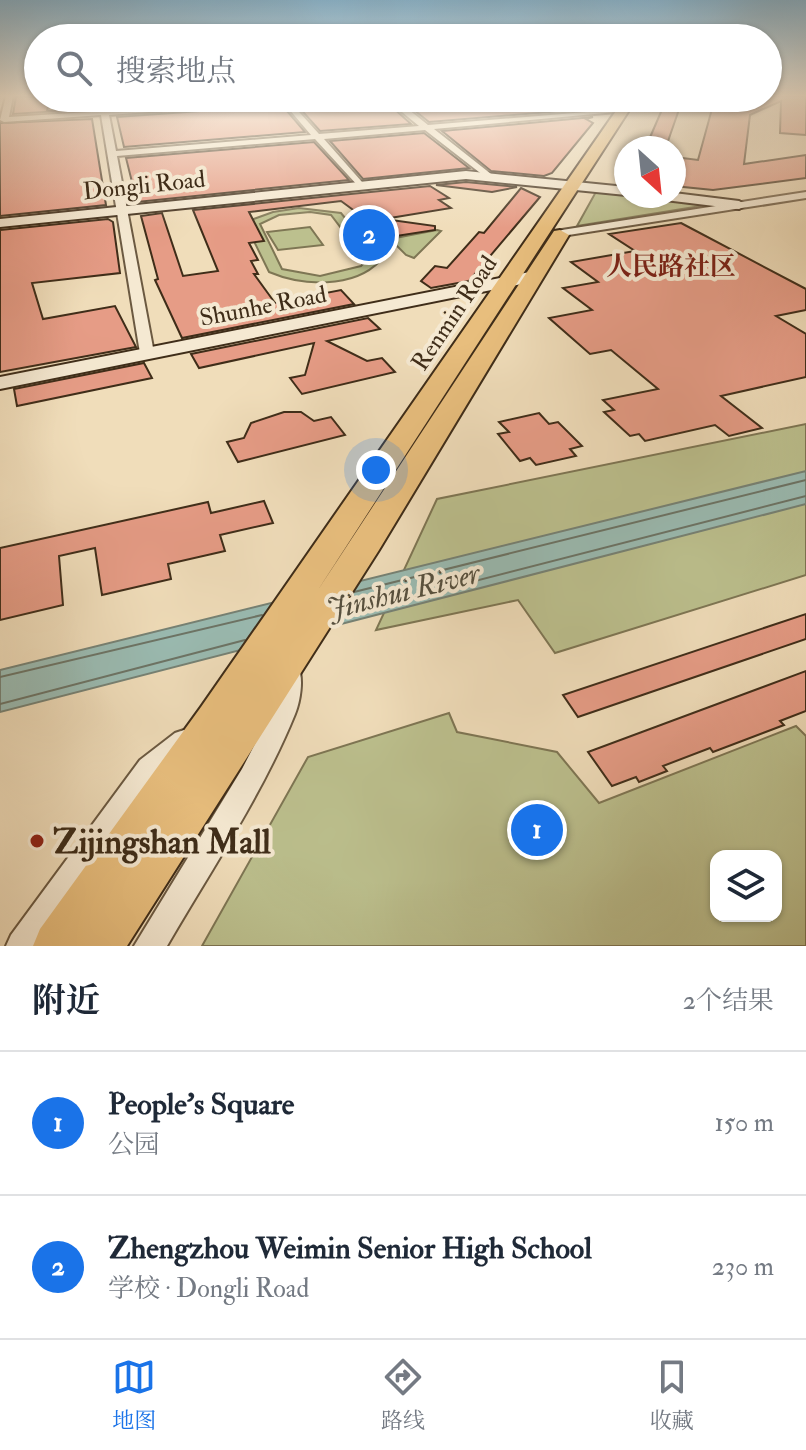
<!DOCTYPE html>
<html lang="zh">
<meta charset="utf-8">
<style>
body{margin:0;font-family:"IM FELL Double Pica","Noto Serif SC",serif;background:#f2f2f3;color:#1f2937}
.controls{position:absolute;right:24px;bottom:24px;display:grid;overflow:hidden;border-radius:16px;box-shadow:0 2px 6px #0004}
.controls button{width:72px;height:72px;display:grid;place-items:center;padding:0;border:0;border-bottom:2px solid #e0e1e3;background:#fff;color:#1f2937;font:40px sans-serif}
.compass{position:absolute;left:614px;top:136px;width:72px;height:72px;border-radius:50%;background:#fff;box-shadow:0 2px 6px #0004;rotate:153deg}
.you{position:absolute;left:376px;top:470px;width:28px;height:28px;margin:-20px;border:6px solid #fff;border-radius:50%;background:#1a73e8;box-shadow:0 0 0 12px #1a73e833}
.badge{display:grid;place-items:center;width:52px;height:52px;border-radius:50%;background:#1a73e8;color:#fff;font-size:26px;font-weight:700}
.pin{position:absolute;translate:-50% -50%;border:4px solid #fff;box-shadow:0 2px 8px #0006}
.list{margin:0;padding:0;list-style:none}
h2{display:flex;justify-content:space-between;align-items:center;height:104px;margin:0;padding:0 32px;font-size:34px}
h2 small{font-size:26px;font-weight:400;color:#747a83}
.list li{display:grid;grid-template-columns:52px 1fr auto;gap:24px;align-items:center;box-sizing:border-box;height:144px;padding:0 32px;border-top:2px solid #e0e1e3}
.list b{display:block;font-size:30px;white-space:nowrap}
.list p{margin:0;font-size:26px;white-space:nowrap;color:#747a83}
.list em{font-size:26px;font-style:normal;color:#747a83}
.icon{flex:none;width:44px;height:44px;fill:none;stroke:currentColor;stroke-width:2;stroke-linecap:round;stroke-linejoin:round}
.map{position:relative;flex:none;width:806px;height:946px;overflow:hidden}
.search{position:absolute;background:#fff;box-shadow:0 2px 6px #0004;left:24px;right:24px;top:24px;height:88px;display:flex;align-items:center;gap:20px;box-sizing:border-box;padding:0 28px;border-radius:44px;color:#747a83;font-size:30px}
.sheet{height:392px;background:#fff}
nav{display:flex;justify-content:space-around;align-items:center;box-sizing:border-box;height:112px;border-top:2px solid #e0e1e3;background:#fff;font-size:22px;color:#747a83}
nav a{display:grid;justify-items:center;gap:4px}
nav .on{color:#1a73e8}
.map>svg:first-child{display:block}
.green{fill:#bcc08e;stroke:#7e7654;stroke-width:2;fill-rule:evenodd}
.water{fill:#9abbb2;stroke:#768275;stroke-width:2}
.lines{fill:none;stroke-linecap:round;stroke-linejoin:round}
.shore{stroke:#6c7466;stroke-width:2}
.building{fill:#e69c86;stroke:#3f2d19;stroke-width:2}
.street-casing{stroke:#6b5941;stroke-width:4}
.secondary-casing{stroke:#3f2d19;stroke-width:4}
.primary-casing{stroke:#3f2d19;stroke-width:4}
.street{fill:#f5e9d2;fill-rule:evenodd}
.secondary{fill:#f5e9d2;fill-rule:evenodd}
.primary{fill:#e8be7d;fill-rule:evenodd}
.poi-dot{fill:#8f2418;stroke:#f5e9d2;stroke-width:3}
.labels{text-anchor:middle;stroke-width:8;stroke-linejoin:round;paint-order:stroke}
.far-street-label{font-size:24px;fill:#3f2d19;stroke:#f5e9d2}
.far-quarter-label{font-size:26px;font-weight:bold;fill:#7a1f14;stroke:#f5e9d2}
.water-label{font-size:30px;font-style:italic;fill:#56503f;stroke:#f5e9d2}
.near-poi-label{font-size:34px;font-weight:bold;fill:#3f2d19;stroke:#f5e9d2;text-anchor:start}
</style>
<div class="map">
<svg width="806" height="946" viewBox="0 0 806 946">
<rect width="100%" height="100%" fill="#f0ddba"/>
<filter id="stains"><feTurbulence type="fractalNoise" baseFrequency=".0025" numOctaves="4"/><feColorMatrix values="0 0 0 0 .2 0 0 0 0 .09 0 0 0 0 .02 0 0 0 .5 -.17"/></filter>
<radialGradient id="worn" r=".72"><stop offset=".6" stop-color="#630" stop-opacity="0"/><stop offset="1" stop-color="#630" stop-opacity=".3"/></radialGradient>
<g class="green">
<polygon points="597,190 713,204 577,226"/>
<path d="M 299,208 L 341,213 L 380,261 C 353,289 302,286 269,272 L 248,229 L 251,220 L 273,212 ZM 310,212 L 331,215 L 366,261 L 361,266 L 320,276 L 282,269 L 260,224 L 279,215 Z"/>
<polygon points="310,227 323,245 278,250 267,232"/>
<polygon points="437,230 441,231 414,258 406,255 390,239"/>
<polygon points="806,424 806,575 555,653 518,600 376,630 437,499"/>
<path d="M 449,713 L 457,732 L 557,752 L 599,803 L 796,726 L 806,736 L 806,946 L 202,946 L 308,757 ZM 716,856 L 776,856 L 776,916 L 716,916 Z"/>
</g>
<polygon class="water" points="806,471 806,504 0,712 0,670"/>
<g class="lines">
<g class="shore">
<polyline points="354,592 806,480"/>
<polyline points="339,616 806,496"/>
<polyline points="0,677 262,615"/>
<polyline points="0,704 245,640"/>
</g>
</g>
<g class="building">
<polygon points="16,96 50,98 47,111 90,109 13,114"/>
<polygon points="768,96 806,96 806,135 780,133 781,101 750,115 744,164 806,155 806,178 713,190 674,186 674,157 698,160 715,98"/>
<polygon points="113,98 267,98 115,107"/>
<polygon points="318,98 382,98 411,124 320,131 296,104"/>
<polygon points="399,98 579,98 587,109 429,122"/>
<polygon points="667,98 683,98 667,144 648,142"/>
<polygon points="282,105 305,132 124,147 117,117"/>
<polygon points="593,117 586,119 593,123 552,173 544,176 491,171 442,131"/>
<polygon points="92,119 106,205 0,216 0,123"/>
<polygon points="424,133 469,168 363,179 330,141"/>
<polygon points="314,142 349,180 137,202 126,158"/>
<polygon points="466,182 517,187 492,192 436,185"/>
<polygon points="430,186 449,198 439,200 451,208 384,219 435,226 435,230 390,237 341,201 249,212 264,241 249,243 258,260 251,261 258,274 254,274 275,303 341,290 354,304 182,338 155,280 158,279 141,216 162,213 183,276 218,271 193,210"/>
<polygon points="521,188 540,197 469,281 431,288 421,281 435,266 447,268 479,232 484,233"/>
<polygon points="108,219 113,222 120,273 32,283 43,319 115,306 136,347 0,372 0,230"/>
<polygon points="681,223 806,289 806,310 776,316 806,334 806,377 721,396 762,428 729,436 715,425 645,441 639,434 630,436 604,412 614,410 603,400 658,389 611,350 590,354 549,318 592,310 563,288 598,282 571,262 635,251 609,234"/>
<polygon points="368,318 380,329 327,341 367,361 382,358 395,372 302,394 290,378 305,375 314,343 199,368 191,354"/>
<polygon points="144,363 152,378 17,406 14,389"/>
<polygon points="284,412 301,412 314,421 331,417 345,435 238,462 227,442 244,438 251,423"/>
<polygon points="539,413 549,424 558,422 582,446 570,449 576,456 536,465 530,458 520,461 498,434 509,432 499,422"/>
<polygon points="264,501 273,523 220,535 225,551 168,564 171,579 102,595 95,548 59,556 63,605 0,620 0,548 208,502 211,513"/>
<polygon points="806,614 806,639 578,717 563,695"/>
<polygon points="806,671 806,711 780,721 784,725 713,752 710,748 663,766 667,771 639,782 636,777 612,786 588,752"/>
</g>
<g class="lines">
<g class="street-casing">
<g id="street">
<path d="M 6,96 L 13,96 L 9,117 L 315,98 L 290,102 L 319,134 L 419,126 L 385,98 L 394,98 L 428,125 L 623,109 L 627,111 L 434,129 L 491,174 L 493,176 L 488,179 L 425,130 L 324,139 L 362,182 L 362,186 L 359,187 L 315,139 L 117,156 L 154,353 L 147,357 L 140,353 L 101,115 L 4,122 L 0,120 ZM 283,102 L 311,135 L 116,151 L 109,115 Z"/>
<polygon points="806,192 806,198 562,236 556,233 562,230"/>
<path d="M 290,664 L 298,667 C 304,678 300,702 295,714 C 262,795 211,870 167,946 L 134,946 L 242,769 L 272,711 L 282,667 Z"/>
<polygon points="184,730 193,733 197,741 193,749 158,776 41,946 6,946 11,935 140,760 175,733"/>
</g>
</g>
<g class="secondary-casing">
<g id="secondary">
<polygon points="466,171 626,187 626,195 466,179 0,227 0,219"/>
<polygon points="674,193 739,201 746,205 739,209 665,200 658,196 674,196"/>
<polygon points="535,271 541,272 541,280 0,389 0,377"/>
</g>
</g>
<g class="primary-casing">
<polygon id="primary" points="625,98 637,98 316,593 554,231 560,230 569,235 379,550 127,946 33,946 40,929 201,707"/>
</g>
<use href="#street" class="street"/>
<use href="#secondary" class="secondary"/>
<use href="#primary" class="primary"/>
</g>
<linearGradient id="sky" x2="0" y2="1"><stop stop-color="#89b7d2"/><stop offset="0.42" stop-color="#f8f0e0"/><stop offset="1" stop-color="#f8f0e0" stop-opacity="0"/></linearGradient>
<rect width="806" height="228" fill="url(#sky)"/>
<circle class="poi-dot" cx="37" cy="841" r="8"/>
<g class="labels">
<g class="far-street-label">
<text transform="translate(144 185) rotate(-6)" y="8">Dongli Road</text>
<text transform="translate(263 306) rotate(-11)" y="8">Shunhe Road</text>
<text transform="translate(454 313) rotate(-56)" y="8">Renmin Road</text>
</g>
<g class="far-quarter-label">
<text x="671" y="275">人民路社区</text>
</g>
<g class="water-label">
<text transform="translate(403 591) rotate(-14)" y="10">Jinshui River</text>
</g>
<g class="near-poi-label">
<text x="53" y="853">Zijingshan Mall</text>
</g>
</g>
<rect width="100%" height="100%" filter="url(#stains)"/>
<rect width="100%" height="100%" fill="url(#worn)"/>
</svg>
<div class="controls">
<button><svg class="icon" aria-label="layers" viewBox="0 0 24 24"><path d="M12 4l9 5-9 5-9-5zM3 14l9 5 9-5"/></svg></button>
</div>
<svg class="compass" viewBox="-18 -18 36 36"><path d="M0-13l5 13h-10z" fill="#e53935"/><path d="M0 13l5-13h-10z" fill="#747a83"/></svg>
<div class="you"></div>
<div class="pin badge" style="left:537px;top:830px">1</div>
<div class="pin badge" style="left:369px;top:235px">2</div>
<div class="search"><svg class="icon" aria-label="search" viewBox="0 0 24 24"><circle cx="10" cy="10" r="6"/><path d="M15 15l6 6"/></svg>搜索地点</div>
</div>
<section class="sheet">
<h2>附近<small>2个结果</small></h2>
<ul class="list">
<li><span class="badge">1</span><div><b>People's Square</b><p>公园</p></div><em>150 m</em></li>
<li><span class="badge">2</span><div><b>Zhengzhou Weimin Senior High School</b><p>学校 · Dongli Road</p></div><em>230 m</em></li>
</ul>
</section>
<nav>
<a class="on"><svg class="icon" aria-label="map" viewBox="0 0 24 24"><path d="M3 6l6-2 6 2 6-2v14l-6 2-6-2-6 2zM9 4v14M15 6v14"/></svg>地图</a>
<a><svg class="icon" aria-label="directions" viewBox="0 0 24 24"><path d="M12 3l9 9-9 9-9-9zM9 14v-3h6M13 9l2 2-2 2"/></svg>路线</a>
<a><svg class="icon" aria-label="saved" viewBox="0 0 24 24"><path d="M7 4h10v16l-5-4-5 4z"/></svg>收藏</a>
</nav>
